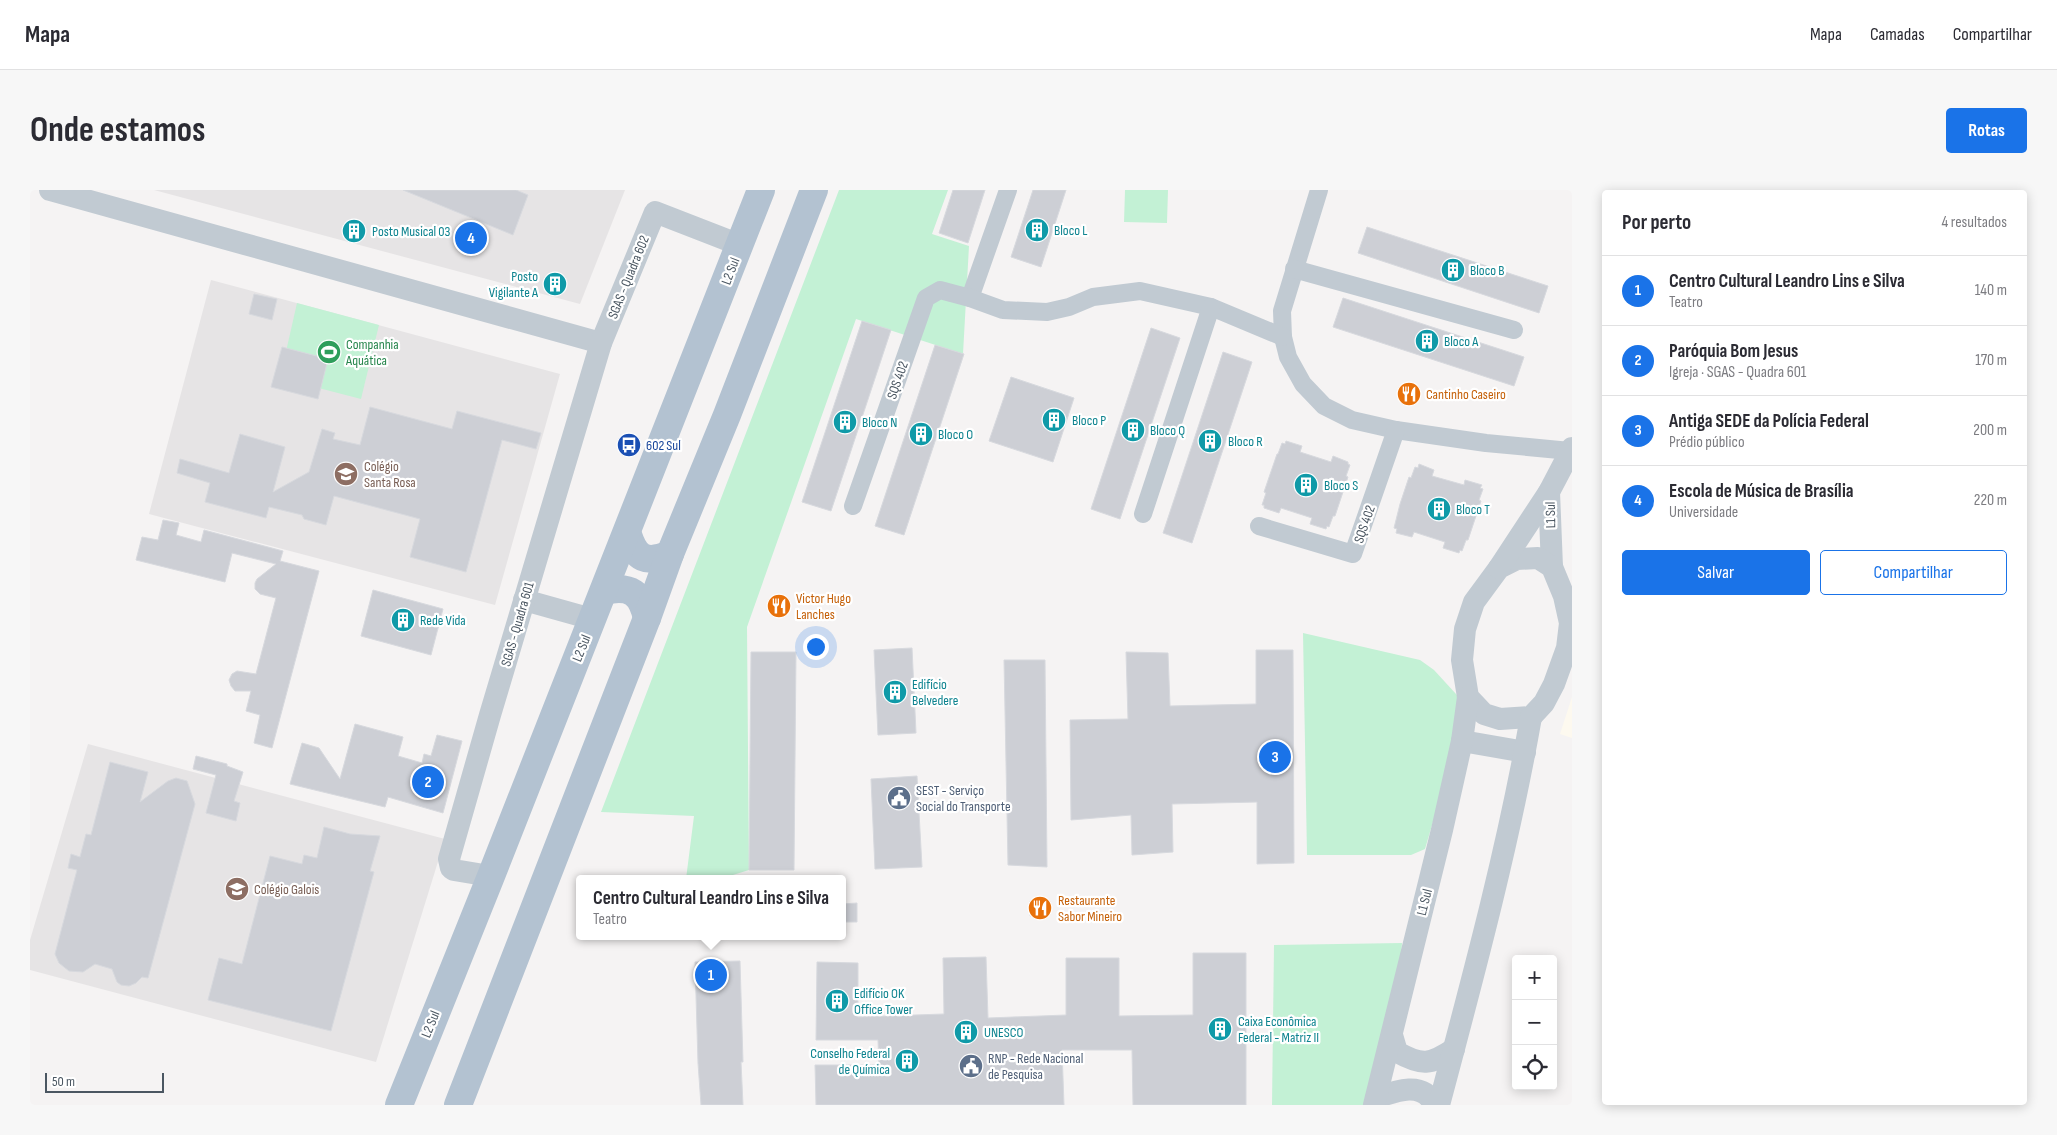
<!DOCTYPE html>
<html lang="pt">
<meta charset="utf-8">
<style>
body{margin:0;font-family:"Sofia Sans Condensed",sans-serif;background:#f7f7f7;color:#2b2b33}
.controls{position:absolute;right:15px;bottom:15px;display:grid;overflow:hidden;border-radius:5px;box-shadow:0 2px 12px #0003}
.controls button{width:45px;height:45px;display:grid;place-items:center;padding:0;border:0;border-bottom:1px solid #e1e1e2;background:#fff;color:#2b2b33;font:25px sans-serif}
.scale{position:absolute;left:15px;bottom:12px;width:119px;box-sizing:border-box;padding-left:5px;border:2px solid #4a5661;border-top:0;font-size:14px;line-height:18px;white-space:nowrap;color:#4a5661;-webkit-text-stroke:4px #fff;paint-order:stroke}
.you{position:absolute;left:785px;top:456px;width:18px;height:18px;margin:-12px;border:4px solid #fff;border-radius:50%;background:#1a73e8;box-shadow:0 0 0 8px #1a73e833}
.badge{display:grid;place-items:center;width:32px;height:32px;border-radius:50%;background:#1a73e8;color:#fff;font-size:16px;font-weight:700}
.pin{position:absolute;translate:-50% -50%;border:2px solid #fff;box-shadow:0 1px 5px #0006}
.popup{position:absolute;left:546px;top:685px;width:270px;height:65px;box-sizing:border-box;display:grid;place-content:center;border-radius:5px;background:#fff;filter:drop-shadow(0 1px 4px #0005);font-size:16px;white-space:nowrap;color:#7c7c81}
.popup b{font-size:19px;color:#2b2b33}
.popup::after{content:'';position:absolute;left:50%;top:100%;margin-left:-10px;border:10px solid transparent;border-top-color:#fff}
.list{margin:0;padding:0;list-style:none}
h2{display:flex;justify-content:space-between;align-items:center;height:65px;margin:0;padding:0 20px;font-size:21px}
h2 small{font-size:16px;font-weight:400;color:#7c7c81}
.list li{display:grid;grid-template-columns:32px 1fr auto;gap:15px;align-items:center;box-sizing:border-box;height:70px;padding:0 20px;border-top:1px solid #e1e1e2}
.list b{display:block;font-size:19px;white-space:nowrap}
.list p{margin:0;font-size:16px;white-space:nowrap;color:#7c7c81}
.list em{font-size:16px;font-style:normal;color:#7c7c81}
.actions{display:flex;gap:10px;padding:15px 20px}
.actions a{flex:1;padding:11px 0;border:1px solid #1a73e8;border-radius:5px;text-align:center;font-size:18px;color:#1a73e8}
.actions .main{background:#1a73e8;color:#fff}
.icon{flex:none;width:28px;height:28px;fill:none;stroke:currentColor;stroke-width:2;stroke-linecap:round;stroke-linejoin:round}
.map{position:relative;flex:none;width:1542px;height:915px;overflow:hidden;border-radius:5px}
header{display:flex;align-items:center;gap:30px;box-sizing:border-box;height:70px;padding:0 25px;background:#fff;border-bottom:1px solid #e1e1e2}
header strong{font-size:24px}
nav{display:flex;gap:28px;margin-inline-start:auto;font-size:18px}
.intro{display:flex;align-items:center;justify-content:space-between;box-sizing:border-box;height:120px;padding:0 30px}
h1{margin:0;font-size:35px}
.button{padding:12px 22px;border-radius:5px;background:#1a73e8;color:#fff;font-size:18px;font-weight:700}
main{display:flex;gap:30px;padding:0 30px}
aside{flex:1;background:#fff;border-radius:5px;box-shadow:0 2px 12px #0003}
.map>svg:first-child{display:block}
.commercial{fill:#fdf9ef}
.education{fill:#e6e4e5}
.green{fill:#c3f1d5}
.building{fill:#cdcfd5;stroke:#d7d9de}
.lines{fill:none;stroke-linecap:round;stroke-linejoin:round}
.minor{stroke:#c1cad2;stroke-width:18}
.tertiary{stroke:#c1cad2;stroke-width:22}
.primary{stroke:#b3c2d1;stroke-width:28}
.labels{text-anchor:middle;stroke-width:4.5;stroke-linejoin:round;paint-order:stroke}
.culture-label{font-size:14px;fill:#0d838f;stroke:#fff;text-anchor:start}
.street-label{font-size:14px;fill:#4a5661;stroke:#fff}
.leisure-label{font-size:14px;fill:#27864d;stroke:#fff;text-anchor:start}
.food-label{font-size:14px;fill:#c56008;stroke:#fff;text-anchor:start}
.transit-label{font-size:14px;fill:#164399;stroke:#fff;text-anchor:start}
.education-label{font-size:14px;fill:#785e54;stroke:#fff;text-anchor:start}
.service-label{font-size:14px;fill:#4e5e75;stroke:#fff;text-anchor:start}
</style>
<header>
<strong>Mapa</strong>
<nav><a>Mapa</a><a>Camadas</a><a>Compartilhar</a></nav>
</header>
<div class="intro"><h1>Onde estamos</h1><a class="button">Rotas</a></div>
<main>
<div class="map">
<svg width="1542" height="915" viewBox="0 0 1542 915">
<rect width="100%" height="100%" fill="#f5f3f3"/>
<polygon class="commercial" points="1542,507 1542,548 1530,544"/>
<g class="education">
<polygon points="124,0 595,0 550,114"/>
<polygon points="181,90 530,184 465,415 119,324"/>
<polygon points="58,554 415,649 346,872 0,780 0,750"/>
</g>
<g class="green">
<polygon points="809,0 918,0 902,44 939,56 933,164 826,129 717,437 719,680 690,689 656,689 664,626 571,622"/>
<polygon points="1095,0 1138,0 1137,33 1094,32"/>
<polygon points="267,113 349,135 331,209 250,188"/>
<polygon points="1273,443 1390,470 1404,480 1437,516 1395,659 1381,665 1277,665"/>
<polygon points="1372,753 1370,781 1336,915 1242,915 1244,755"/>
</g>
<g class="building">
<polygon points="373,0 486,0 498,5 483,45"/>
<polygon points="923,0 955,0 938,53 909,43"/>
<polygon points="1003,0 1036,0 1011,77 981,67"/>
<polygon points="1337,37 1518,96 1509,123 1328,63"/>
<polygon points="224,104 247,109 242,130 219,124"/>
<polygon points="1313,108 1494,167 1484,196 1303,137"/>
<polygon points="832,131 861,140 801,321 772,312"/>
<polygon points="1121,138 1150,148 1090,329 1061,319"/>
<polygon points="905,155 934,164 874,345 845,336"/>
<polygon points="252,157 298,169 288,209 241,197"/>
<polygon points="1193,162 1222,172 1162,353 1133,343"/>
<polygon points="981,187 1044,208 1023,272 959,251"/>
<polygon points="340,217 422,239 427,221 511,243 506,259 472,250 436,382 380,367 390,329 304,306 296,335 274,329 272,325 239,317 236,328 175,312 180,293 147,283 150,269 199,283 210,244 255,257 243,302 279,282 292,239 305,243 303,249 330,255"/>
<polygon points="1256,251 1272,256 1270,262 1301,272 1303,266 1318,272 1318,274 1320,275 1316,286 1318,287 1305,326 1303,326 1299,337 1297,336 1296,339 1280,334 1282,328 1251,318 1249,323 1234,318 1234,315 1232,315 1236,303 1234,302 1247,264 1248,264 1252,253 1255,254"/>
<polygon points="1389,274 1404,280 1402,286 1434,295 1435,290 1452,295 1450,298 1453,299 1449,310 1451,311 1438,350 1436,350 1432,361 1430,360 1429,363 1413,358 1415,352 1384,342 1382,347 1366,343 1367,339 1364,338 1370,314 1379,287 1381,288 1385,277 1388,278"/>
<polygon points="133,330 149,333 146,345 171,352 174,340 253,361 250,371 289,381 242,558 224,553 230,525 216,521 221,501 205,501 201,496 199,490 202,484 207,481 226,484 246,408 230,404 225,399 225,393 227,389 246,374 202,363 195,392 106,370 112,347 128,350"/>
<polygon points="343,400 413,419 401,465 331,446"/>
<polygon points="882,458 886,543 848,545 844,460"/>
<polygon points="1226,460 1263,460 1264,673 1227,674 1227,612 1142,614 1143,662 1102,665 1101,625 1041,630 1040,530 1098,529 1096,462 1138,463 1140,516 1226,514"/>
<polygon points="721,462 766,462 764,680 719,680"/>
<polygon points="974,470 1015,470 1017,677 978,675"/>
<polygon points="325,534 373,547 368,566 392,573 394,564 401,566 407,545 432,551 413,623 358,607 355,617 260,594 272,553 289,558 310,589"/>
<polygon points="166,566 197,574 197,576 213,582 204,611 210,613 206,631 176,623 186,585 163,579"/>
<polygon points="80,572 118,582 110,612 138,591 146,588 157,591 165,614 118,788 112,787 106,793 99,796 91,795 87,792 82,779 65,774 53,782 39,781 29,773 25,764 47,680 38,678 41,664 50,667 56,644 61,645"/>
<polygon points="887,586 892,677 845,679 841,589"/>
<polygon points="294,637 320,644 350,646 340,681 344,682 301,841 178,810 189,768 212,774 240,666 272,674 274,665 287,668"/>
<polygon points="1015,709 1019,710 1020,725 1000,726 1000,711"/>
<polygon points="827,713 827,732 812,732 812,714"/>
<polygon points="1163,763 1216,763 1216,915 1103,915 1102,860 1032,860 1034,915 786,915 785,875 849,875 848,850 786,850 787,772 828,773 828,827 914,824 913,768 956,767 958,828 1036,825 1036,768 1089,768 1089,826 1163,825"/>
<polygon points="710,771 713,872 711,872 713,915 671,915 668,873 665,772"/>
</g>
<g class="lines">
<g class="minor">
<polyline points="1289,0 1252,121 1253,147 1258,167 1273,194 1294,216 1322,230 1366,240 1456,253 1540,261"/>
<polyline points="1264,79 1484,140"/>
<polyline points="940,108 978,0"/>
<polyline points="823,316 896,108 910,100 940,108 973,120 1017,122 1039,117 1063,107 1110,101 1181,117 1253,147"/>
<polyline points="1113,324 1181,117"/>
<polyline points="1229,336 1323,364 1366,240"/>
</g>
<g class="tertiary">
<polyline points="20,0 571,153"/>
<polyline points="1519,302 1522,377"/>
<polygon points="1508,368 1522,377 1534,406 1540,433 1537,458 1524,494 1514,513 1501,527 1470,529 1454,524 1438,507 1432,470 1435,439 1444,412 1469,378 1487,369"/>
<polyline points="1469,378 1519,302 1542,258"/>
<polyline points="494,410 562,429"/>
<polyline points="1432,551 1495,562"/>
<polyline points="460,686 424,680 421,678 419,669 460,525 571,153 625,22 710,55"/>
<path d="M 1362,845 L 1367,862 C 1392,876 1400,875 1424,859"/>
<path d="M 1346,908 C 1365,901 1394,890 1404,915"/>
<polyline points="1344,915 1412,640 1432,551 1438,507"/>
<path d="M 1409,915 C 1443,787 1478,658 1501,527"/>
</g>
<g class="primary">
<path d="M 598,345 C 606,369 616,374 640,364"/>
<path d="M 574,401 C 601,395 611,403 617,428"/>
<path d="M 369,915 C 492,611 612,306 731,0"/>
<polyline points="428,915 617,428 640,364 697,225 784,0"/>
</g>
</g>
<defs>
<g id="building-disc" transform="scale(1.25)"><circle r="9.5" fill="#0f9aa8" stroke="#fff"/><path d="M-4-6H4V6H1V3H-1V6H-4ZM-2.5-4.3h1.7v1.8h-1.7ZM.8-4.3h1.7v1.8H.8ZM-2.5-1h1.7V.8h-1.7ZM.8-1h1.7V.8H.8Z" fill="#fff"/></g>
<g id="stadium-disc" transform="scale(1.25)"><circle r="9.5" fill="#2e9e5b" stroke="#fff"/><path d="M0-5a6.5 5 0 1 0 0 10a6.5 5 0 1 0 0-10ZM-3.5-1.8h7v3.6h-7Z" fill="#fff"/></g>
<g id="restaurant-disc" transform="scale(1.25)"><circle r="9.5" fill="#e8710a" stroke="#fff"/><path d="M-5-6h1v4h1v-4h1v4h1v-4h1v5L-1.5 .5V6h-2V.5L-5-1ZM5-6V6H3V1.5H1.5Q1.5-4 5-6Z" fill="#fff"/></g>
<g id="bus-disc" transform="scale(1.25)"><circle r="9.5" fill="#1a4fb4" stroke="#fff"/><path d="M-5-6H5V4H4V6H2V4H-2V6H-4V4H-5ZM-3.5-4V0h7V-4ZM-3.5 1.2v1.5H-2V1.2ZM2 1.2v1.5H3.5V1.2Z" fill="#fff"/></g>
<g id="school-disc" transform="scale(1.25)"><circle r="9.5" fill="#8d6e63" stroke="#fff"/><path d="M0-5L7-2L0 1L-7-2ZM-4 1L0 2.5L4 1V4Q0 6-4 4Z" fill="#fff"/></g>
<g id="civic-disc" transform="scale(1.25)"><circle r="9.5" fill="#5c6f8a" stroke="#fff"/><path d="M-.6-6.5H3V-4.5H.6V-3L4-1V1h2V6H-6V1h2V-1L-.6-3ZM-1.2 2.5V6h2.4V2.5Z" fill="#fff"/></g>
</defs>
<g fill-rule="evenodd">
<use href="#building-disc" x="1007" y="40"/>
<use href="#building-disc" x="324" y="41"/>
<use href="#building-disc" x="1423" y="80"/>
<use href="#building-disc" x="525" y="94"/>
<use href="#building-disc" x="1397" y="151"/>
<use href="#stadium-disc" x="299" y="162"/>
<use href="#restaurant-disc" x="1379" y="204"/>
<use href="#building-disc" x="1024" y="230"/>
<use href="#building-disc" x="815" y="232"/>
<use href="#building-disc" x="1103" y="240"/>
<use href="#building-disc" x="891" y="244"/>
<use href="#building-disc" x="1180" y="251"/>
<use href="#bus-disc" x="599" y="255"/>
<use href="#school-disc" x="316" y="284"/>
<use href="#building-disc" x="1276" y="295"/>
<use href="#building-disc" x="1409" y="319"/>
<use href="#restaurant-disc" x="749" y="416"/>
<use href="#building-disc" x="373" y="430"/>
<use href="#building-disc" x="865" y="502"/>
<use href="#civic-disc" x="869" y="608"/>
<use href="#school-disc" x="207" y="699"/>
<use href="#restaurant-disc" x="1010" y="718"/>
<use href="#building-disc" x="807" y="811"/>
<use href="#building-disc" x="1190" y="839"/>
<use href="#building-disc" x="936" y="842"/>
<use href="#building-disc" x="877" y="871"/>
<use href="#civic-disc" x="941" y="876"/>
</g>
<g class="labels">
<g class="culture-label">
<text x="1024" y="45">Bloco L</text>
<text x="342" y="46">Posto Musical 03</text>
<text x="1440" y="85">Bloco B</text>
<text x="508" y="91" text-anchor="end">Posto<tspan x="508" dy="16">Vigilante A</tspan></text>
<text x="1414" y="156">Bloco A</text>
<text x="1042" y="235">Bloco P</text>
<text x="832" y="237">Bloco N</text>
<text x="1120" y="245">Bloco Q</text>
<text x="908" y="249">Bloco O</text>
<text x="1198" y="256">Bloco R</text>
<text x="1294" y="300">Bloco S</text>
<text x="1426" y="324">Bloco T</text>
<text x="390" y="435">Rede Vida</text>
<text x="882" y="499">Edifício<tspan x="882" dy="16">Belvedere</tspan></text>
<text x="824" y="808">Edifício OK<tspan x="824" dy="16">Office Tower</tspan></text>
<text x="1208" y="836">Caixa Econômica<tspan x="1208" dy="16">Federal - Matriz II</tspan></text>
<text x="954" y="847">UNESCO</text>
<text x="860" y="868" text-anchor="end">Conselho Federal<tspan x="860" dy="16">de Química</tspan></text>
</g>
<g class="street-label">
<text transform="translate(700 81) rotate(-69)" y="5">L2 Sul</text>
<text transform="translate(598 87) rotate(-68)" y="5">SGAS - Quadra 602</text>
<text transform="translate(867 190) rotate(-71)" y="5">SQS 402</text>
<text transform="translate(1520 325) rotate(-91)" y="5">L1 Sul</text>
<text transform="translate(1334 334) rotate(-71)" y="5">SQS 402</text>
<text transform="translate(487 434) rotate(-74)" y="5">SGAS - Quadra 601</text>
<text transform="translate(551 458) rotate(-68)" y="5">L2 Sul</text>
<text transform="translate(1394 712) rotate(-76)" y="5">L1 Sul</text>
<text transform="translate(400 834) rotate(-68)" y="5">L2 Sul</text>
</g>
<g class="leisure-label">
<text x="316" y="159">Companhia<tspan x="316" dy="16">Aquática</tspan></text>
</g>
<g class="food-label">
<text x="1396" y="209">Cantinho Caseiro</text>
<text x="766" y="413">Victor Hugo<tspan x="766" dy="16">Lanches</tspan></text>
<text x="1028" y="715">Restaurante<tspan x="1028" dy="16">Sabor Mineiro</tspan></text>
</g>
<g class="transit-label">
<text x="616" y="260">602 Sul</text>
</g>
<g class="education-label">
<text x="334" y="281">Colégio<tspan x="334" dy="16">Santa Rosa</tspan></text>
<text x="224" y="704">Colégio Galois</text>
</g>
<g class="service-label">
<text x="886" y="605">SEST - Serviço<tspan x="886" dy="16">Social do Transporte</tspan></text>
<text x="958" y="873">RNP - Rede Nacional<tspan x="958" dy="16">de Pesquisa</tspan></text>
</g>
</g>
</svg>
<div class="controls">
<button>+</button>
<button>−</button>
<button><svg class="icon" aria-label="locate" viewBox="0 0 24 24"><circle cx="12" cy="12" r="6"/><path d="M12 2v4M12 18v4M2 12h4M18 12h4"/></svg></button>
</div>
<div class="scale">50 m</div>
<div class="you"></div>
<div class="pin badge" style="left:681px;top:785px">1</div>
<div class="popup"><b>Centro Cultural Leandro Lins e Silva</b>Teatro</div>
<div class="pin badge" style="left:398px;top:592px">2</div>
<div class="pin badge" style="left:1245px;top:567px">3</div>
<div class="pin badge" style="left:441px;top:48px">4</div>
</div>
<aside>
<h2>Por perto<small>4 resultados</small></h2>
<ul class="list">
<li><span class="badge">1</span><div><b>Centro Cultural Leandro Lins e Silva</b><p>Teatro</p></div><em>140 m</em></li>
<li><span class="badge">2</span><div><b>Paróquia Bom Jesus</b><p>Igreja · SGAS - Quadra 601</p></div><em>170 m</em></li>
<li><span class="badge">3</span><div><b>Antiga SEDE da Polícia Federal</b><p>Prédio público</p></div><em>200 m</em></li>
<li><span class="badge">4</span><div><b>Escola de Música de Brasília</b><p>Universidade</p></div><em>220 m</em></li>
</ul>
<div class="actions"><a class="main">Salvar</a><a>Compartilhar</a></div>
</aside>
</main>
